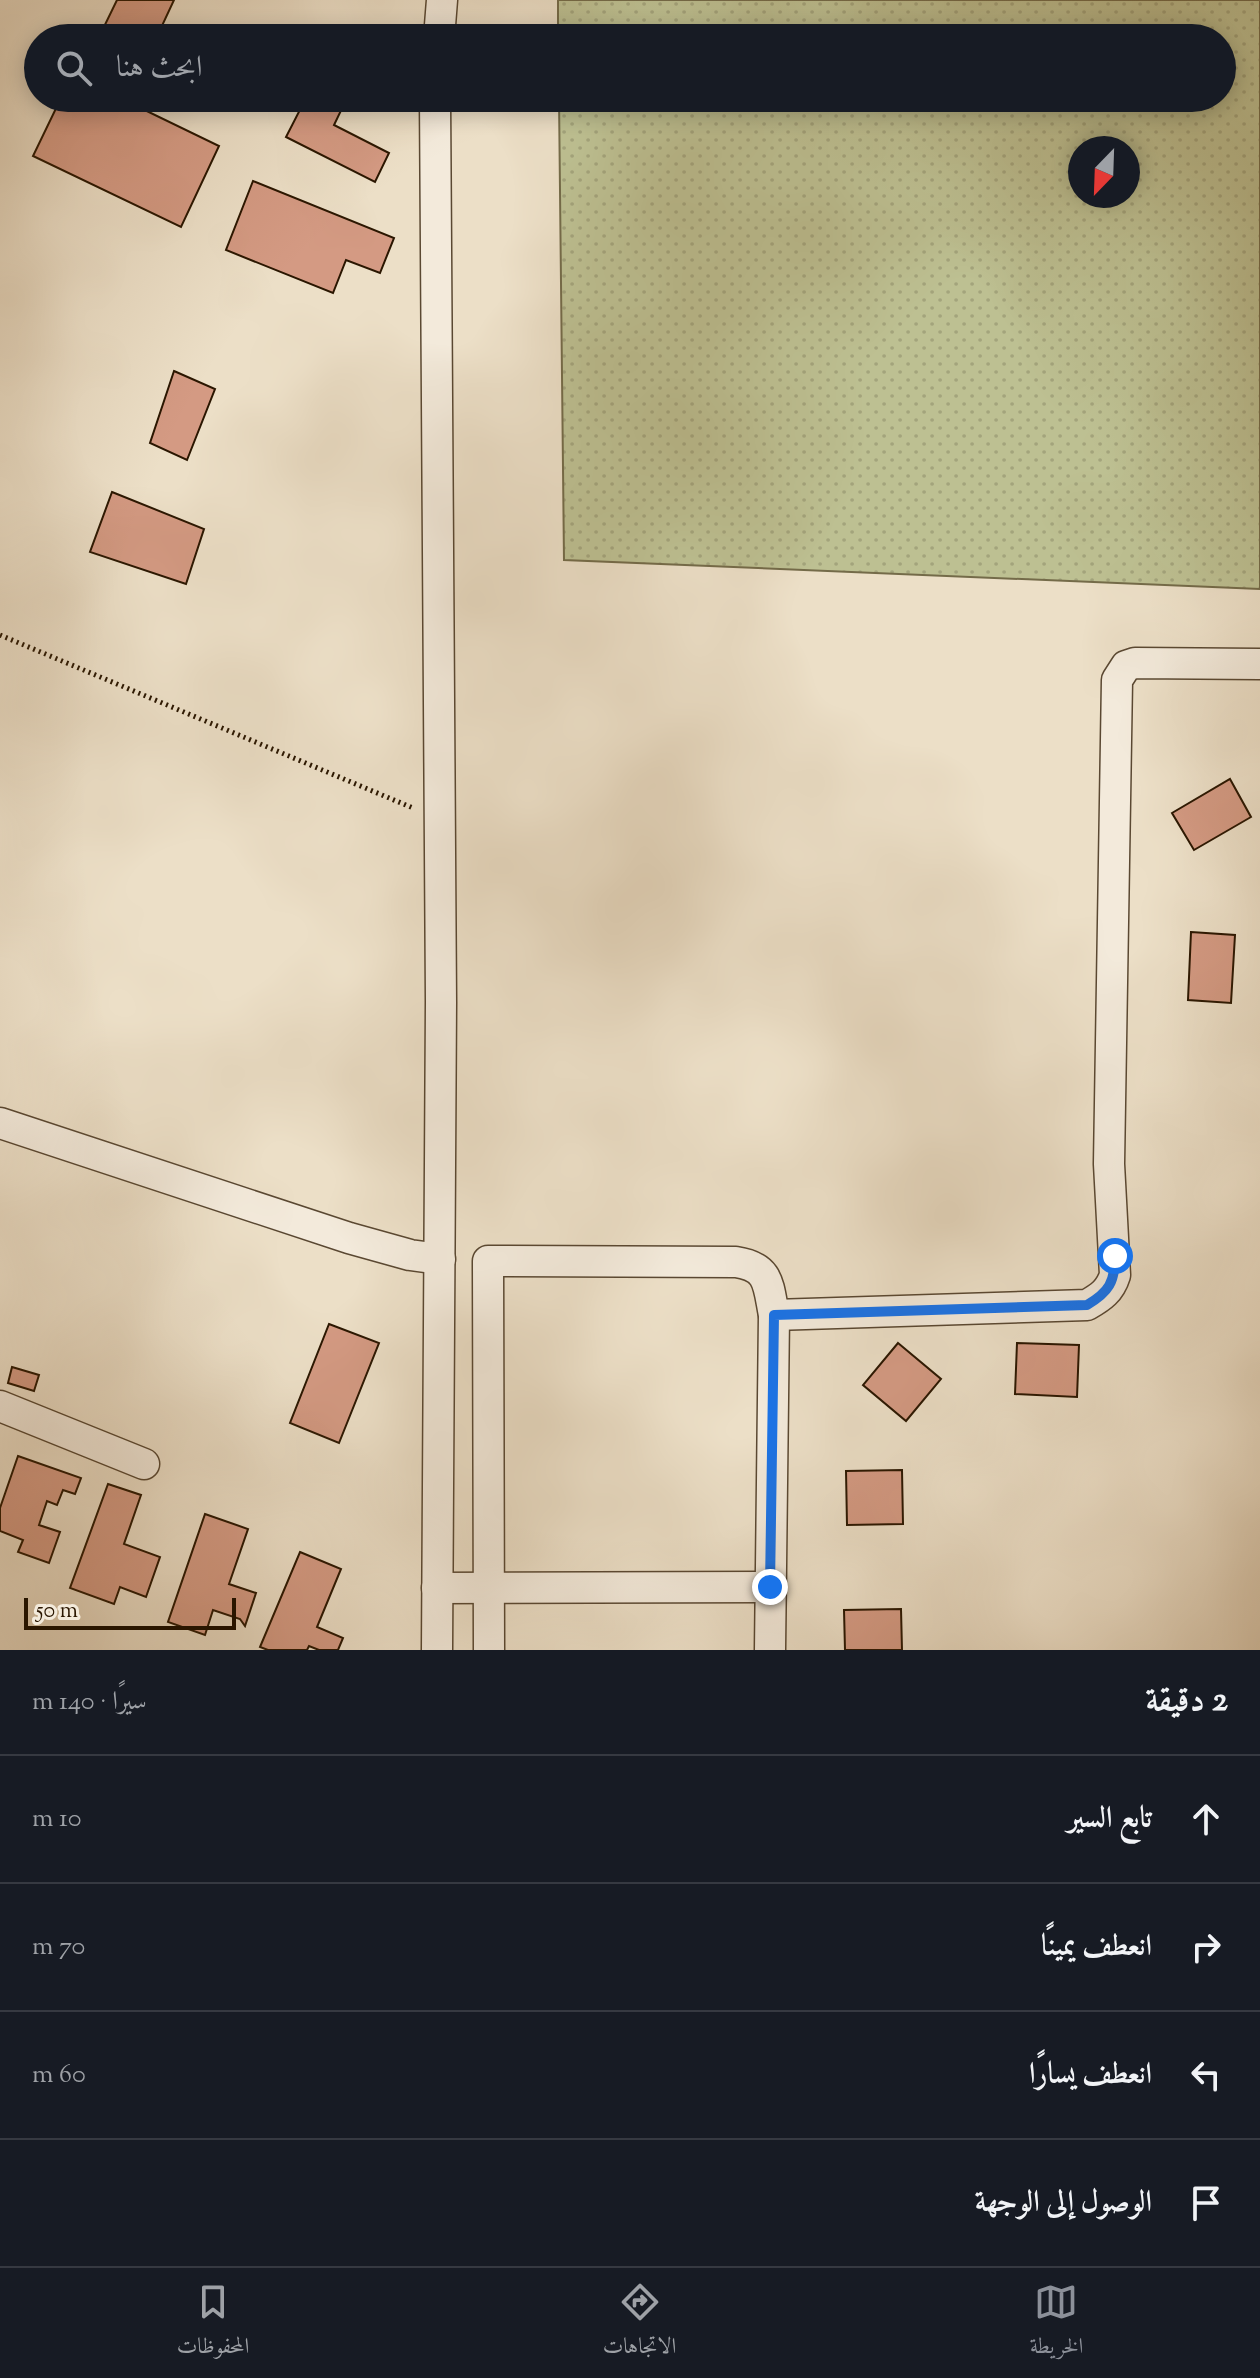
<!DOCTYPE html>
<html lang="ar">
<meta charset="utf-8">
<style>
body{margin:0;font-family:"Sorts Mill Goudy",Amiri,serif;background:#20242c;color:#f1f3f6;direction:rtl}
.compass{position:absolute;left:1068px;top:136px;width:72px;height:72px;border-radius:50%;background:#171b24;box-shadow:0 4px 20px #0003;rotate:203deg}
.scale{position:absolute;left:24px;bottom:20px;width:212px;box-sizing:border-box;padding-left:8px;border:4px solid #2a1600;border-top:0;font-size:22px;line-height:28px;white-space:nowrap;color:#2a1600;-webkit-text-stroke:6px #f3eadb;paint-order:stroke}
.stop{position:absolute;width:24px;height:24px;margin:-18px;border:6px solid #1a73e8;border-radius:50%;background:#fff}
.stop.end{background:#1a73e8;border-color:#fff;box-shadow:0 2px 8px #0008}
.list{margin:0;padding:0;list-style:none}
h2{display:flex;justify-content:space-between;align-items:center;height:104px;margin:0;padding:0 32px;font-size:34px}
h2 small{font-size:26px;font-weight:400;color:#9ea1a6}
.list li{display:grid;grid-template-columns:52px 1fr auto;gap:24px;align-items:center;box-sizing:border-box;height:128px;padding:0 32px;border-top:2px solid #363941}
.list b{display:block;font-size:30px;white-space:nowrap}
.list em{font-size:26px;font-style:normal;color:#9ea1a6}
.icon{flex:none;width:44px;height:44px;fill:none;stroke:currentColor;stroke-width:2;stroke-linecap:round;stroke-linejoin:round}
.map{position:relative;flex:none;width:1260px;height:1650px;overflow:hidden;direction:ltr}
.search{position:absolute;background:#171b24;box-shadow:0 4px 20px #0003;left:24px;right:24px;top:24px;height:88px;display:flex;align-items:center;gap:20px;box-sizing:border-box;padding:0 28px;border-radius:44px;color:#9ea1a6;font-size:30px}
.sheet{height:616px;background:#171b24}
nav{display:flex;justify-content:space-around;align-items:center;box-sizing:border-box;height:112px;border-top:2px solid #363941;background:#171b24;font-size:22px;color:#9ea1a6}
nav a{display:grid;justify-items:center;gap:4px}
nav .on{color:#8c9099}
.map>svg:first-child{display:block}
.grass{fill:url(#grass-dots);stroke:#746b49;stroke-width:2;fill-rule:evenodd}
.building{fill:#d49a83;stroke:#2a1600;stroke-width:2}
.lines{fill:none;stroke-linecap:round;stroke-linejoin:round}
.street-casing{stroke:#5a4832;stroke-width:33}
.path{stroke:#2a1600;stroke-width:5;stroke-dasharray:2 4;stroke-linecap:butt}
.street{stroke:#f3eadb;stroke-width:30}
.route{stroke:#1a73e8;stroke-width:10}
</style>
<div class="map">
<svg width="1260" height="1650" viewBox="0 0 1260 1650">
<defs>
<pattern id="grass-dots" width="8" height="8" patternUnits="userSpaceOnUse" patternTransform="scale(2)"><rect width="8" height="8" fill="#bdc092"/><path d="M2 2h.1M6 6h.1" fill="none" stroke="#a3a47c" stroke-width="1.8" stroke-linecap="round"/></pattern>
</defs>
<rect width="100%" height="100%" fill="#ecdfc7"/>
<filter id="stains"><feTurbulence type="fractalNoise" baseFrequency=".0025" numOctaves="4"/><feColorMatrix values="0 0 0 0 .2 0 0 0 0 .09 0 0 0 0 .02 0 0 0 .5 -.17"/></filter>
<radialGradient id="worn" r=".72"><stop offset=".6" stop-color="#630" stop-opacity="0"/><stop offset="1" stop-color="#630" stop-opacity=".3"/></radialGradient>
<path class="grass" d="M 558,0 L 1260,0 L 1260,589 L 564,560 L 559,98 L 1222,98 L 1222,38 L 558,38 ZM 1080,148 L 1128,148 L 1128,196 L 1080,196 Z"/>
<g class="building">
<polygon points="117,0 174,0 160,30 176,38 99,37"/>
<polygon points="61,98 120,98 219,146 181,227 33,156"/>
<polygon points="306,98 347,98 334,125 389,153 375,182 286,137"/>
<polygon points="253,181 394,238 380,273 346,260 333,293 226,250"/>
<polygon points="174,371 215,389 187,460 150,443"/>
<polygon points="112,492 204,529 186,584 90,552"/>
<polygon points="1230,779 1251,817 1194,850 1172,813"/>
<polygon points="1191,932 1235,935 1231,1003 1188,1000"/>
<polygon points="329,1324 379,1343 339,1443 290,1423"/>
<polygon points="898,1343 941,1379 906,1421 863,1385"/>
<polygon points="1017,1343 1079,1345 1077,1397 1015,1394"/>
<polygon points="12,1367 39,1375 34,1391 8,1383"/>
<polygon points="18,1456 81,1478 75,1494 63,1490 57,1505 47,1501 39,1525 60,1532 49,1563 18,1552 23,1540 0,1531 0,1508"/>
<polygon points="902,1470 903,1524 847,1525 846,1471"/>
<polygon points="108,1484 141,1495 124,1544 160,1557 146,1597 120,1587 114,1604 70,1588"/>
<polygon points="205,1514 248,1529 229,1584 256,1593 245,1626 240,1619 213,1610 205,1635 168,1622"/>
<polygon points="300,1552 341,1569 317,1627 343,1638 338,1650 319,1650 309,1646 307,1650 268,1650 260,1647"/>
<polygon points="901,1609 902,1650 845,1650 844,1610"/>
</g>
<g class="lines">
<g class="street-casing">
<g id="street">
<polyline points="439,38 442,0"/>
<polyline points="435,98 441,1002 437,1650"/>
<polyline points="0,1123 349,1238 410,1255 440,1259"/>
<path d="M 774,1315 L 1087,1305 C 1101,1297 1110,1291 1115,1275 L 1109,1164 L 1117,680 L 1126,666 L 1135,663 L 1260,664"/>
<polyline points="0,1406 144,1464"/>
<polyline points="437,1588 770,1587"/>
<path d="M 489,1650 L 488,1261 L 736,1262 C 770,1267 768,1285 774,1315 L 770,1650"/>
</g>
</g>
<polyline class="path" points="0,635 413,808"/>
<use href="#street" class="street"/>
</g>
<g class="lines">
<path class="route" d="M 770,1587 L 774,1315 L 1087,1305 C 1109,1292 1115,1282 1115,1256"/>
</g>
<rect width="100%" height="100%" filter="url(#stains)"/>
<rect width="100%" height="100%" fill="url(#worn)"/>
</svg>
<svg class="compass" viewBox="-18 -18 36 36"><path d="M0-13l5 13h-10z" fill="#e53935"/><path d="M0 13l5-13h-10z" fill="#9ea1a6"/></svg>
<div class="scale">50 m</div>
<div class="stop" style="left:1115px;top:1256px"></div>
<div class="stop end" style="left:770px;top:1587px"></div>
<div class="search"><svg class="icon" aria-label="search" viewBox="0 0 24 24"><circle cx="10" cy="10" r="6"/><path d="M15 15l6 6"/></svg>ابحث هنا</div>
</div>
<section class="sheet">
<h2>2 دقيقة<small>سيرًا · 140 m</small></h2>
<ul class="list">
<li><svg class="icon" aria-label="ahead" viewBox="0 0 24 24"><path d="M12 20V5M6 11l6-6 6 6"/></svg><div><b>تابع السير</b></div><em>10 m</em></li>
<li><svg class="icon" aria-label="right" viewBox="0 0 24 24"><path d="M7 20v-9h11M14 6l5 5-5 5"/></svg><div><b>انعطف يمينًا</b></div><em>70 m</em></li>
<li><svg class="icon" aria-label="left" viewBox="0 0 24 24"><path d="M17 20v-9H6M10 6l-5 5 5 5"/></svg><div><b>انعطف يسارًا</b></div><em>60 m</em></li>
<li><svg class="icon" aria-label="arrive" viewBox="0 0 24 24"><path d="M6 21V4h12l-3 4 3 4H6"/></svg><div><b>الوصول إلى الوجهة</b></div></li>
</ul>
</section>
<nav>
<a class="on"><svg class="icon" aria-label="map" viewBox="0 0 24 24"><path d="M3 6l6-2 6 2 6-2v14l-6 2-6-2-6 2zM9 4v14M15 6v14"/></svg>الخريطة</a>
<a><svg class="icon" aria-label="directions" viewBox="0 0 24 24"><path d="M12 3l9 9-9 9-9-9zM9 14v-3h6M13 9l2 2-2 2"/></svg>الاتجاهات</a>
<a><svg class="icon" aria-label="saved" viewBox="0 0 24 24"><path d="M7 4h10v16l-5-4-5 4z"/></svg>المحفوظات</a>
</nav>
